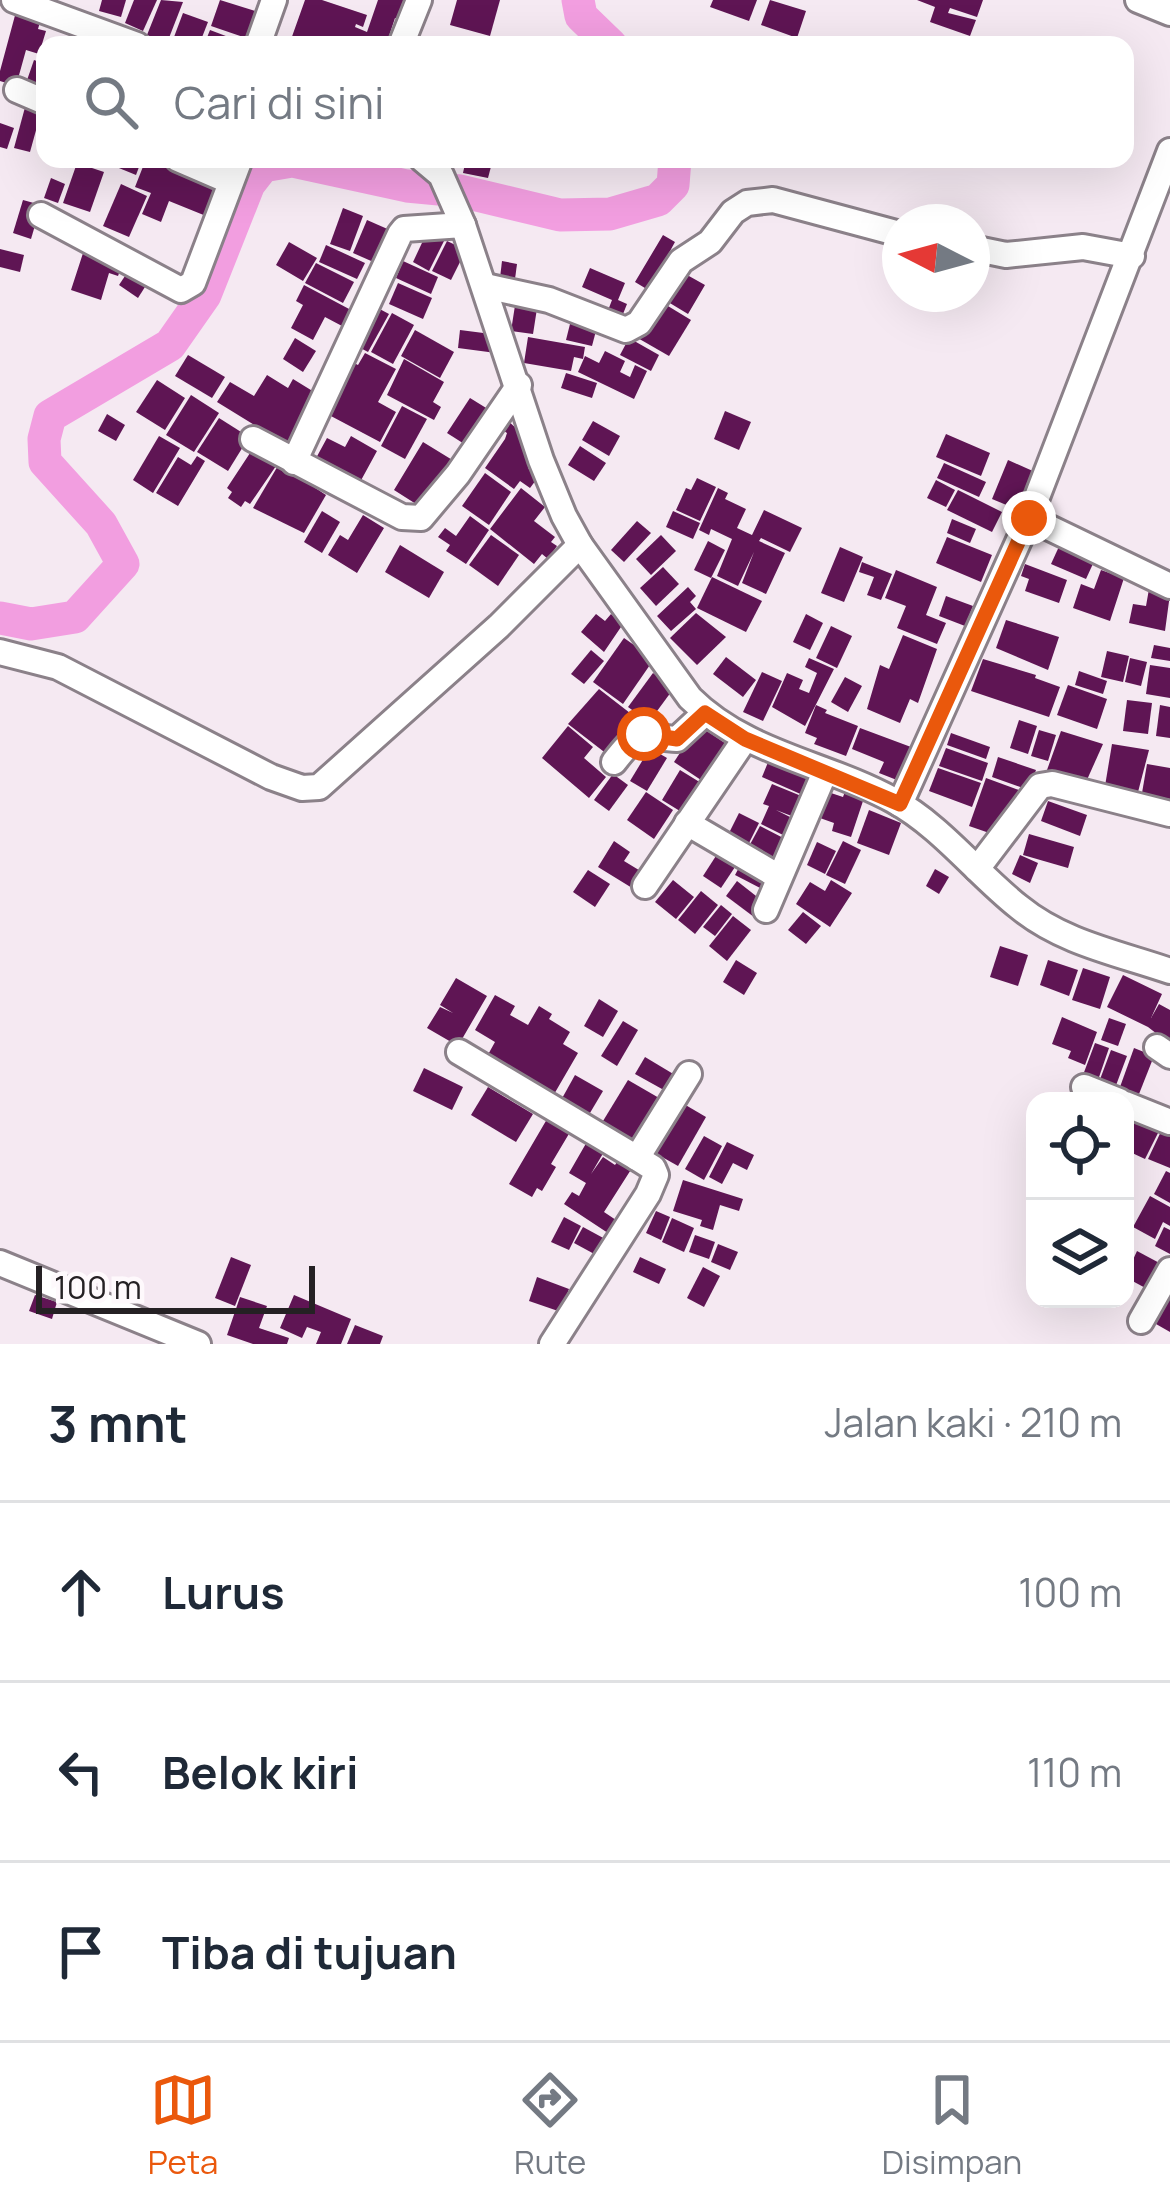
<!DOCTYPE html>
<html lang="id">
<meta charset="utf-8">
<style>
body{margin:0;font-family:Manrope,sans-serif;background:#f6f6f7;color:#1f2937}
.controls{position:absolute;right:36px;bottom:36px;display:grid;overflow:hidden;border-radius:24px;box-shadow:0 12px 48px #0002}
.controls button{width:108px;height:108px;display:grid;place-items:center;padding:0;border:0;border-bottom:3px solid #e0e1e3;background:#fff;color:#1f2937;font:60px sans-serif}
.compass{position:absolute;left:882px;top:204px;width:108px;height:108px;border-radius:50%;background:#fff;box-shadow:0 12px 48px #0002;rotate:276deg}
.scale{position:absolute;left:36px;bottom:30px;width:279px;box-sizing:border-box;padding-left:12px;border:6px solid #252124;border-top:0;font-size:33px;line-height:42px;white-space:nowrap;color:#252124;-webkit-text-stroke:9px #fef9fc;paint-order:stroke}
.stop{position:absolute;width:36px;height:36px;margin:-27px;border:9px solid #ea580c;border-radius:50%;background:#fff}
.stop.end{background:#ea580c;border-color:#fff;box-shadow:0 3px 12px #0008}
.list{margin:0;padding:0;list-style:none}
h2{display:flex;justify-content:space-between;align-items:center;height:156px;margin:0;padding:0 48px;font-size:51px}
h2 small{font-size:39px;font-weight:400;color:#747a83}
.list li{display:grid;grid-template-columns:78px 1fr auto;gap:36px;align-items:center;box-sizing:border-box;height:180px;padding:0 48px;border-top:3px solid #e0e1e3}
.list b{display:block;font-size:45px;white-space:nowrap}
.list em{font-size:39px;font-style:normal;color:#747a83}
.icon{flex:none;width:66px;height:66px;fill:none;stroke:currentColor;stroke-width:2;stroke-linecap:round;stroke-linejoin:round}
.map{position:relative;flex:none;width:1170px;height:1344px;overflow:hidden}
.search{position:absolute;background:#fff;box-shadow:0 12px 48px #0002;left:36px;right:36px;top:36px;height:132px;display:flex;align-items:center;gap:30px;box-sizing:border-box;padding:0 42px;border-radius:24px;color:#747a83;font-size:45px}
.sheet{height:696px;background:#fff}
nav{display:flex;justify-content:space-around;align-items:center;box-sizing:border-box;height:168px;border-top:3px solid #e0e1e3;background:#fff;font-size:33px;color:#747a83}
nav a{display:grid;justify-items:center;gap:6px}
nav .on{color:#ea580c}
.map>svg:first-child{display:block}
.lines{fill:none;stroke-linecap:round;stroke-linejoin:round}
.river{stroke:#f29ee0;stroke-width:33}
.building{fill:#5f1554}
.minor-casing{stroke:#8b8189;stroke-width:30}
.minor{stroke:#fff;stroke-width:24}
.route{stroke:#ea580c;stroke-width:15}
</style>
<div class="map">
<svg width="1170" height="1344" viewBox="0 0 1170 1344">
<rect width="100%" height="100%" fill="#f5e9f2"/>
<g class="lines">
<g class="river">
<polyline points="578,0 581,16 611,45"/>
<polyline points="0,618 31,624 75,617 123,564 101,524 45,462 44,439 50,416 170,345 205,295 249,184 263,166 292,161 407,186 460,191 560,215 610,214 658,200 673,185 675,159"/>
</g>
</g>
<g class="building">
<polygon points="102,0 126,0 121,17 99,11"/>
<polygon points="134,0 157,0 143,31 125,23"/>
<polygon points="161,0 183,2 167,43 147,35"/>
<polygon points="220,0 258,12 249,39 211,26"/>
<polygon points="305,0 322,0 367,15 363,27 356,24 355,27 367,32 378,0 413,0 406,22 395,18 388,39 396,41 395,45 289,45"/>
<polygon points="457,0 500,0 490,36 450,25"/>
<polygon points="713,0 757,0 749,21 710,7"/>
<polygon points="770,0 806,11 797,38 761,25"/>
<polygon points="917,0 983,0 977,17 950,8 948,13 976,20 970,36 930,22 935,7"/>
<polygon points="17,8 42,15 38,29 46,31 39,54 26,50 16,86 0,81 0,71"/>
<polygon points="183,13 208,22 199,45 171,45"/>
<polygon points="210,30 239,41 237,45 204,45"/>
<polygon points="34,60 45,64 43,91 25,86"/>
<polygon points="27,100 43,105 30,152 14,148"/>
<polygon points="0,123 14,128 7,149 0,147"/>
<polygon points="117,159 142,159 136,175 114,166"/>
<polygon points="146,159 166,159 225,183 211,218 169,201 161,222 142,214 151,193 135,187"/>
<polygon points="466,159 493,159 488,178 463,173"/>
<polygon points="77,163 104,172 90,212 63,203"/>
<polygon points="51,178 65,184 58,203 44,198"/>
<polygon points="121,184 147,196 129,237 103,226"/>
<polygon points="23,200 41,205 31,239 13,233"/>
<polygon points="343,208 363,216 350,251 330,244"/>
<polygon points="367,220 392,231 378,264 353,253"/>
<polygon points="428,230 448,233 429,271 413,262"/>
<polygon points="663,235 675,242 664,262 705,285 688,314 635,282"/>
<polygon points="447,241 466,250 451,280 432,271"/>
<polygon points="289,242 317,258 303,281 276,265"/>
<polygon points="326,245 365,263 357,279 319,262"/>
<polygon points="85,247 124,260 118,276 109,273 101,300 71,290"/>
<polygon points="0,249 24,255 20,272 0,267"/>
<polygon points="403,261 438,277 431,294 396,278"/>
<polygon points="502,261 517,264 515,279 500,278"/>
<polygon points="316,263 354,282 343,303 305,283"/>
<polygon points="131,267 150,279 138,298 119,285"/>
<polygon points="590,268 625,283 618,300 627,304 621,319 607,313 612,300 582,287"/>
<polygon points="398,283 432,298 423,319 389,304"/>
<polygon points="304,285 351,310 342,326 325,317 313,340 291,328 303,305 296,301"/>
<polygon points="516,299 538,302 533,334 511,331"/>
<polygon points="658,300 691,320 669,356 636,337"/>
<polygon points="374,306 389,314 368,352 353,344"/>
<polygon points="392,313 414,325 393,364 371,352"/>
<polygon points="571,320 597,327 592,346 566,340"/>
<polygon points="415,330 454,352 440,378 401,356"/>
<polygon points="460,330 499,335 496,353 458,348"/>
<polygon points="528,337 585,347 583,359 574,357 571,371 524,363"/>
<polygon points="295,338 316,351 303,372 283,359"/>
<polygon points="629,338 659,355 651,371 620,355"/>
<polygon points="605,351 625,361 620,372 630,377 635,365 647,371 634,399 578,372 585,356 599,363"/>
<polygon points="365,353 396,369 378,402 396,412 380,442 329,415 346,384 341,381 352,362 358,365"/>
<polygon points="188,355 225,377 212,398 175,376"/>
<polygon points="404,359 444,382 433,402 441,407 434,420 387,395"/>
<polygon points="566,373 597,383 592,398 561,388"/>
<polygon points="267,375 288,388 293,379 319,395 287,445 217,402 230,382 254,396"/>
<polygon points="157,380 185,398 165,430 136,412"/>
<polygon points="191,395 219,413 194,452 166,435"/>
<polygon points="470,398 491,411 469,447 447,433"/>
<polygon points="402,406 427,419 405,459 381,446"/>
<polygon points="725,411 751,422 739,450 714,439"/>
<polygon points="107,414 125,425 116,441 98,431"/>
<polygon points="219,418 249,437 228,471 197,452"/>
<polygon points="505,418 534,445 526,456 533,461 528,468 539,476 530,488 520,481 514,489 485,468 505,439 507,433 498,427"/>
<polygon points="593,421 620,436 609,456 582,440"/>
<polygon points="946,434 990,453 981,476 936,457"/>
<polygon points="159,436 180,448 153,493 133,480"/>
<polygon points="351,436 377,451 359,484 315,460 327,438 345,447"/>
<polygon points="423,442 454,461 439,485 434,481 416,504 394,490"/>
<polygon points="580,446 606,463 594,481 568,465"/>
<polygon points="252,450 276,466 250,504 245,501 241,507 228,498 232,492 227,488"/>
<polygon points="197,456 205,461 178,506 156,493 178,457 191,465"/>
<polygon points="1008,460 1044,476 1028,514 992,499"/>
<polygon points="944,463 986,482 979,497 937,478"/>
<polygon points="279,464 326,495 304,533 253,508"/>
<polygon points="485,473 511,492 489,525 462,506"/>
<polygon points="697,478 716,487 700,521 676,510 686,488 691,490"/>
<polygon points="936,480 955,490 946,507 927,498"/>
<polygon points="521,488 545,507 534,521 555,537 551,542 557,546 548,559 542,554 534,564 490,529"/>
<polygon points="718,488 728,493 725,499 746,509 737,528 752,535 764,510 802,528 790,552 761,538 759,541 785,553 766,594 742,583 754,552 738,586 717,576 732,539 711,529 709,535 699,530"/>
<polygon points="958,490 1002,512 992,532 947,510"/>
<polygon points="322,511 340,522 322,553 304,542"/>
<polygon points="673,511 700,523 693,539 666,527"/>
<polygon points="363,515 384,528 357,573 328,555 340,535 348,540"/>
<polygon points="470,516 489,530 466,564 446,551 450,545 438,537 445,528 456,536"/>
<polygon points="952,519 976,529 970,543 947,533"/>
<polygon points="637,521 651,533 624,562 611,550"/>
<polygon points="491,535 519,555 498,586 469,565"/>
<polygon points="661,535 676,551 651,575 636,559"/>
<polygon points="947,537 992,555 981,582 936,563"/>
<polygon points="1062,540 1097,555 1086,579 1051,564"/>
<polygon points="708,541 725,550 711,578 694,570"/>
<polygon points="400,545 444,572 429,598 385,572"/>
<polygon points="840,547 863,557 844,602 821,593"/>
<polygon points="862,562 892,574 881,600 867,595 874,577 859,572"/>
<polygon points="1025,564 1067,580 1059,603 1025,591 1029,579 1021,576"/>
<polygon points="663,567 679,584 656,606 640,588"/>
<polygon points="896,570 937,587 926,615 946,623 937,644 897,628 906,606 885,598"/>
<polygon points="1101,570 1124,578 1110,621 1073,608 1081,584 1094,589"/>
<polygon points="712,577 762,601 746,632 697,608"/>
<polygon points="688,587 696,596 690,602 696,609 671,631 657,616"/>
<polygon points="1149,589 1170,594 1165,631 1129,623 1133,604 1146,606"/>
<polygon points="946,596 973,606 965,626 939,616"/>
<polygon points="696,613 726,637 697,665 670,638"/>
<polygon points="596,614 605,621 611,614 623,624 604,652 581,632"/>
<polygon points="806,614 823,623 810,650 793,642"/>
<polygon points="1006,620 1059,637 1048,670 996,648"/>
<polygon points="831,626 852,636 837,668 816,658"/>
<polygon points="903,635 937,649 918,703 910,699 900,723 867,709 880,665 889,669"/>
<polygon points="624,638 654,659 623,704 593,682"/>
<polygon points="1154,645 1170,648 1170,661 1151,658"/>
<polygon points="591,650 604,661 584,684 571,674"/>
<polygon points="1107,651 1129,656 1123,682 1101,677"/>
<polygon points="726,657 756,680 743,697 713,674"/>
<polygon points="809,658 834,669 805,726 772,707 787,673 803,680 799,689 809,693 817,673 805,667"/>
<polygon points="1130,658 1147,662 1141,686 1125,682"/>
<polygon points="983,659 1036,675 1035,678 1060,687 1049,717 971,691"/>
<polygon points="1150,665 1170,668 1170,698 1146,694"/>
<polygon points="1079,671 1107,681 1103,694 1075,685"/>
<polygon points="762,672 782,681 763,721 743,712"/>
<polygon points="653,673 674,688 649,722 628,707"/>
<polygon points="845,677 862,686 848,712 831,702"/>
<polygon points="1068,685 1107,699 1097,729 1057,715"/>
<polygon points="599,689 639,720 612,758 568,724"/>
<polygon points="1127,700 1152,703 1148,734 1123,731"/>
<polygon points="816,705 827,710 825,713 858,726 846,756 814,744 817,738 805,733"/>
<polygon points="1160,705 1170,707 1170,738 1156,736"/>
<polygon points="1019,720 1037,726 1028,754 1010,748"/>
<polygon points="698,725 734,749 710,786 674,762"/>
<polygon points="568,726 593,747 584,758 606,777 589,798 542,758"/>
<polygon points="860,728 911,747 906,759 916,763 907,784 879,773 884,762 852,749"/>
<polygon points="1039,730 1056,735 1048,761 1031,756"/>
<polygon points="1061,731 1103,744 1086,782 1047,770"/>
<polygon points="951,733 990,747 986,759 947,745"/>
<polygon points="1112,744 1149,750 1138,792 1105,786"/>
<polygon points="650,748 667,758 647,791 630,781"/>
<polygon points="946,748 988,763 982,781 939,766"/>
<polygon points="771,755 815,773 805,796 762,777"/>
<polygon points="998,757 1036,770 1029,790 992,777"/>
<polygon points="1147,764 1170,768 1170,799 1142,793"/>
<polygon points="938,768 981,783 972,807 929,791"/>
<polygon points="680,770 706,786 688,816 662,800"/>
<polygon points="613,774 628,785 609,811 594,800"/>
<polygon points="986,778 1019,790 998,836 969,826"/>
<polygon points="772,784 811,800 802,820 776,810 802,823 793,840 761,824 769,806 763,804"/>
<polygon points="847,786 866,792 851,837 832,831 834,823 820,818 828,792 843,797"/>
<polygon points="646,792 673,810 654,839 627,820"/>
<polygon points="1048,801 1087,815 1080,836 1041,821"/>
<polygon points="869,810 901,823 889,855 857,843"/>
<polygon points="739,813 759,823 746,849 726,839"/>
<polygon points="760,826 793,843 781,868 747,850"/>
<polygon points="1029,834 1074,847 1068,868 1023,855"/>
<polygon points="614,841 630,852 624,861 647,875 637,891 598,867"/>
<polygon points="843,841 861,850 845,884 826,875"/>
<polygon points="817,842 836,851 825,874 807,865"/>
<polygon points="723,845 741,858 721,888 703,876"/>
<polygon points="1020,855 1038,863 1030,883 1012,874"/>
<polygon points="743,860 778,879 770,893 735,875"/>
<polygon points="935,869 949,877 939,894 926,886"/>
<polygon points="588,870 610,884 595,907 573,892"/>
<polygon points="673,880 694,897 676,919 655,902"/>
<polygon points="831,880 852,893 830,927 796,904 810,882 825,891"/>
<polygon points="737,881 765,903 754,917 726,896"/>
<polygon points="701,891 718,905 695,934 678,920"/>
<polygon points="721,905 732,914 715,936 703,927"/>
<polygon points="803,912 821,926 806,944 788,930"/>
<polygon points="733,916 751,930 727,961 709,946"/>
<polygon points="1000,946 1028,955 1018,986 990,977"/>
<polygon points="736,960 757,973 744,995 723,982"/>
<polygon points="1048,960 1078,970 1069,996 1040,985"/>
<polygon points="1083,968 1110,977 1100,1009 1072,1000"/>
<polygon points="1123,975 1162,994 1151,1018 1159,1004 1170,1010 1170,1044 1148,1027 1107,1007"/>
<polygon points="456,978 487,996 458,1046 427,1028 440,1007 453,1013 440,1005"/>
<polygon points="495,995 515,1006 510,1015 528,1025 539,1006 552,1014 549,1019 570,1032 563,1044 578,1053 553,1096 485,1060 495,1042 475,1030"/>
<polygon points="599,999 618,1011 603,1037 584,1026"/>
<polygon points="1062,1017 1097,1032 1085,1065 1068,1058 1071,1051 1052,1044"/>
<polygon points="1109,1018 1126,1024 1118,1046 1101,1040"/>
<polygon points="623,1021 638,1030 617,1066 601,1056"/>
<polygon points="1095,1043 1109,1048 1098,1080 1083,1075"/>
<polygon points="1134,1048 1154,1056 1139,1094 1120,1087"/>
<polygon points="1111,1050 1127,1056 1115,1088 1099,1082"/>
<polygon points="645,1057 680,1078 671,1094 635,1074"/>
<polygon points="424,1068 463,1087 452,1110 413,1091"/>
<polygon points="575,1075 603,1091 587,1118 560,1102"/>
<polygon points="628,1080 666,1102 640,1145 603,1121"/>
<polygon points="488,1087 533,1114 516,1142 471,1115"/>
<polygon points="677,1100 706,1117 678,1166 648,1149"/>
<polygon points="1134,1109 1163,1123 1145,1159 1130,1152 1125,1162 1125,1127"/>
<polygon points="550,1114 573,1127 551,1164 556,1167 542,1191 537,1188 532,1197 509,1184"/>
<polygon points="1165,1123 1170,1126 1170,1168 1148,1159"/>
<polygon points="704,1136 722,1146 704,1180 685,1169"/>
<polygon points="588,1140 605,1150 591,1174 603,1157 615,1165 619,1159 632,1168 604,1212 619,1222 611,1235 564,1204 572,1192 579,1196 586,1183 569,1173"/>
<polygon points="727,1142 754,1155 747,1170 733,1163 722,1184 709,1177"/>
<polygon points="1166,1171 1170,1173 1170,1203 1154,1194"/>
<polygon points="683,1180 743,1199 739,1211 720,1205 713,1230 700,1226 702,1220 673,1211"/>
<polygon points="1150,1196 1170,1207 1170,1226 1163,1222 1155,1239 1133,1227"/>
<polygon points="656,1211 670,1217 661,1240 646,1233"/>
<polygon points="564,1217 581,1226 569,1250 551,1242"/>
<polygon points="672,1218 694,1228 684,1252 662,1242"/>
<polygon points="583,1227 607,1240 598,1256 574,1243"/>
<polygon points="1164,1227 1170,1230 1170,1254 1155,1246"/>
<polygon points="695,1235 715,1242 709,1259 689,1252"/>
<polygon points="718,1244 738,1252 730,1270 711,1262"/>
<polygon points="1137,1251 1165,1266 1151,1291 1125,1277"/>
<polygon points="231,1257 251,1265 235,1306 215,1298"/>
<polygon points="640,1257 666,1269 659,1284 633,1272"/>
<polygon points="703,1267 720,1276 704,1307 687,1298"/>
<polygon points="537,1277 569,1289 561,1312 529,1301"/>
<polygon points="1170,1284 1170,1332 1149,1320"/>
<polygon points="35,1295 57,1302 52,1319 29,1311"/>
<polygon points="294,1295 351,1319 341,1344 316,1344 321,1332 307,1327 302,1338 280,1328"/>
<polygon points="240,1297 267,1306 259,1328 289,1338 287,1344 253,1344 227,1335"/>
<polygon points="355,1325 383,1336 380,1344 347,1344"/>
</g>
<g class="lines">
<g class="minor-casing">
<g id="minor">
<polyline points="14,0 137,45"/>
<polyline points="1138,0 1170,13"/>
<polyline points="258,45 274,0"/>
<polyline points="401,45 419,0"/>
<polyline points="17,90 45,102"/>
<polyline points="178,159 229,181"/>
<path d="M 422,159 L 441,175 L 463,225 L 541,460 L 564,516 L 580,545 L 690,698 C 746,754 826,763 893,800 C 941,826 977,874 1019,907 C 1063,943 1118,953 1170,971"/>
<polyline points="41,215 181,290 193,283 240,159"/>
<polyline points="972,248 1006,255 1083,247 1132,256"/>
<polyline points="485,286 549,300 626,330 639,323 681,261 710,242 733,212 747,203 773,200 900,234"/>
<polyline points="253,439 402,517 421,518 458,474 519,385"/>
<polyline points="294,462 400,234 404,229 463,225"/>
<polyline points="1029,518 1170,586"/>
<polyline points="0,652 58,667 271,777 302,788 319,787 499,626 580,545"/>
<path d="M 614,762 C 641,727 639,737 677,739 L 705,713"/>
<polyline points="900,804 1029,518 1170,151"/>
<polyline points="687,823 779,877"/>
<polyline points="977,869 1040,786 1052,784 1170,814"/>
<polyline points="645,886 745,739"/>
<polyline points="766,910 825,772"/>
<polyline points="1157,1047 1170,1056"/>
<polyline points="459,1052 637,1158 653,1168 656,1175 648,1194 552,1344"/>
<polyline points="1084,1087 1119,1101"/>
<polyline points="1125,1104 1170,1122"/>
<polyline points="637,1158 689,1074"/>
<polyline points="0,1263 198,1344"/>
<polyline points="1141,1321 1170,1270"/>
</g>
</g>
<use href="#minor" class="minor"/>
</g>
<g class="lines">
<polyline class="route" points="644,734 677,739 705,713 745,739 900,804 1029,518"/>
</g>
</svg>
<div class="controls">
<button><svg class="icon" aria-label="locate" viewBox="0 0 24 24"><circle cx="12" cy="12" r="6"/><path d="M12 2v4M12 18v4M2 12h4M18 12h4"/></svg></button>
<button><svg class="icon" aria-label="layers" viewBox="0 0 24 24"><path d="M12 4l9 5-9 5-9-5zM3 14l9 5 9-5"/></svg></button>
</div>
<svg class="compass" viewBox="-18 -18 36 36"><path d="M0-13l5 13h-10z" fill="#e53935"/><path d="M0 13l5-13h-10z" fill="#747a83"/></svg>
<div class="scale">100 m</div>
<div class="stop" style="left:644px;top:734px"></div>
<div class="stop end" style="left:1029px;top:518px"></div>
<div class="search"><svg class="icon" aria-label="search" viewBox="0 0 24 24"><circle cx="10" cy="10" r="6"/><path d="M15 15l6 6"/></svg>Cari di sini</div>
</div>
<section class="sheet">
<h2>3 mnt<small>Jalan kaki · 210 m</small></h2>
<ul class="list">
<li><svg class="icon" aria-label="ahead" viewBox="0 0 24 24"><path d="M12 20V5M6 11l6-6 6 6"/></svg><div><b>Lurus</b></div><em>100 m</em></li>
<li><svg class="icon" aria-label="left" viewBox="0 0 24 24"><path d="M17 20v-9H6M10 6l-5 5 5 5"/></svg><div><b>Belok kiri</b></div><em>110 m</em></li>
<li><svg class="icon" aria-label="arrive" viewBox="0 0 24 24"><path d="M6 21V4h12l-3 4 3 4H6"/></svg><div><b>Tiba di tujuan</b></div></li>
</ul>
</section>
<nav>
<a class="on"><svg class="icon" aria-label="map" viewBox="0 0 24 24"><path d="M3 6l6-2 6 2 6-2v14l-6 2-6-2-6 2zM9 4v14M15 6v14"/></svg>Peta</a>
<a><svg class="icon" aria-label="directions" viewBox="0 0 24 24"><path d="M12 3l9 9-9 9-9-9zM9 14v-3h6M13 9l2 2-2 2"/></svg>Rute</a>
<a><svg class="icon" aria-label="saved" viewBox="0 0 24 24"><path d="M7 4h10v16l-5-4-5 4z"/></svg>Disimpan</a>
</nav>
